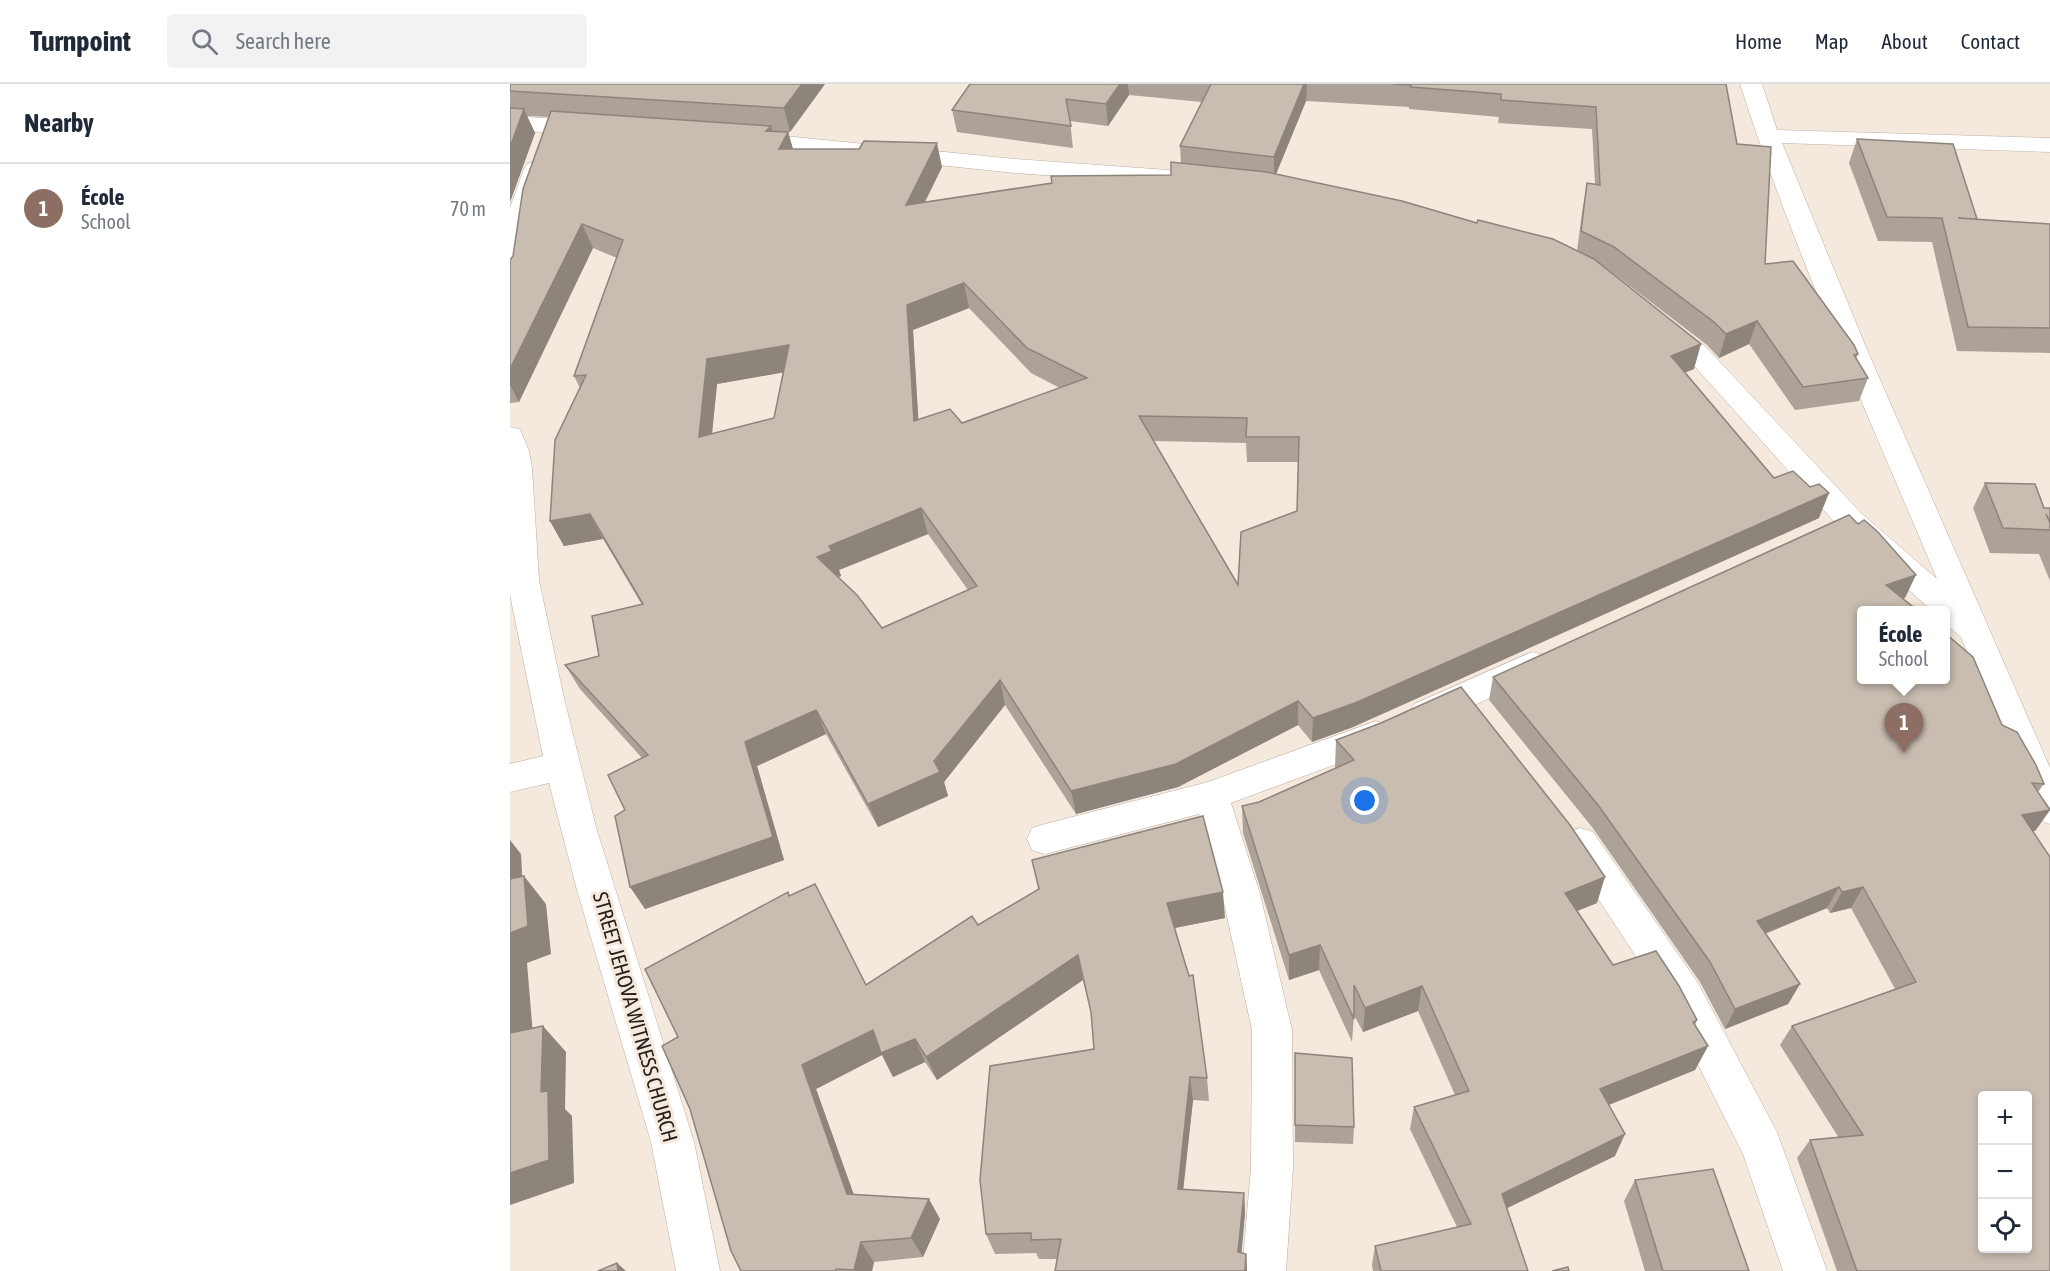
<!DOCTYPE html>
<meta charset="utf-8">
<style>
body{margin:0;font-family:"Asap Condensed",sans-serif;background:#f2f2f3;color:#1f2937}
.controls{position:absolute;right:18px;bottom:18px;display:grid;overflow:hidden;border-radius:6px;box-shadow:0 3px 9px #0003}
.controls button{width:54px;height:54px;display:grid;place-items:center;padding:0;border:0;border-bottom:2px solid #e0e1e3;background:#fff;color:#1f2937;font:30px sans-serif}
.you{position:absolute;left:855px;top:717px;width:21px;height:21px;margin:-15px;border:4px solid #fff;border-radius:50%;background:#1a73e8;box-shadow:0 0 0 9px #1a73e833}
.badge{display:grid;place-items:center;width:39px;height:39px;border-radius:50%;background:#9a5f1f;color:#fff;font-size:20px;font-weight:700}
.pin{position:absolute;translate:-50% -50px;filter:drop-shadow(0 2px 3px #0008)}
.pin::after{content:'';position:absolute;top:32px;width:21px;height:18px;background:inherit;clip-path:polygon(0 0,100% 0,50% 100%)}
.popup{position:absolute;left:1347px;top:522px;width:93px;height:78px;box-sizing:border-box;display:grid;place-content:center;border-radius:6px;background:#fff;filter:drop-shadow(0 2px 4px #0005);font-size:20px;white-space:nowrap;color:#747a83}
.popup b{font-size:22px;color:#1f2937}
.popup::after{content:'';position:absolute;left:50%;top:100%;margin-left:-12px;border:12px solid transparent;border-top-color:#fff}
.list{margin:0;padding:0;list-style:none}
h2{display:flex;justify-content:space-between;align-items:center;height:78px;margin:0;padding:0 24px;font-size:26px}
h2 small{font-size:20px;font-weight:400;color:#747a83}
.list li{display:grid;grid-template-columns:39px 1fr auto;gap:18px;align-items:center;box-sizing:border-box;height:90px;padding:0 24px;border-top:2px solid #e0e1e3}
.list b{display:block;font-size:22px;white-space:nowrap}
.list p{margin:0;font-size:20px;white-space:nowrap;color:#747a83}
.list em{font-size:20px;font-style:normal;color:#747a83}
.icon{flex:none;width:33px;height:33px;fill:none;stroke:currentColor;stroke-width:2;stroke-linecap:round;stroke-linejoin:round}
.map{position:relative;flex:none;width:1540px;height:1187px;overflow:hidden}
header{display:flex;align-items:center;gap:36px;box-sizing:border-box;height:84px;padding:0 30px;background:#fff;border-bottom:2px solid #e0e1e3}
header strong{font-size:28px}
nav{display:flex;gap:33px;margin-inline-start:auto;font-size:21px}
.search{width:420px;height:54px;background:#f2f2f3;display:flex;align-items:center;gap:15px;box-sizing:border-box;padding:0 21px;border-radius:6px;color:#747a83;font-size:22px}
main{display:flex}
aside{flex:1;background:#fff}
.map>svg:first-child{display:block}
.lines{fill:none;stroke-linecap:round;stroke-linejoin:round}
.minor-casing{stroke:#bbaea3;stroke-width:1}
.minor{fill:#fff;fill-rule:evenodd}
.wall{fill:#ada298;fill-rule:evenodd}
.shaded-wall{fill:#8d847c}
.building{fill:#c9bcb1;stroke:#8d847c;stroke-width:1.5;fill-rule:evenodd}
.labels{text-anchor:middle;stroke-width:6;stroke-linejoin:round;paint-order:stroke}
.near-street-label{font-size:21px;fill:#241f1b;stroke:#f5e8dc}
</style>
<header>
<strong>Turnpoint</strong>
<div class="search"><svg class="icon" aria-label="search" viewBox="0 0 24 24"><circle cx="10" cy="10" r="6"/><path d="M15 15l6 6"/></svg>Search here</div>
<nav><a>Home</a><a>Map</a><a>About</a><a>Contact</a></nav>
</header>
<main>
<aside>
<h2>Nearby<small></small></h2>
<ul class="list">
<li><span class="badge" style="background:#8d6e63">1</span><div><b>École</b><p>School</p></div><em>70 m</em></li>
</ul>
</aside>
<div class="map">
<svg width="1540" height="1187" viewBox="0 0 1540 1187">
<rect width="100%" height="100%" fill="#f5e8dc"/>
<g class="lines">
<g class="minor-casing">
<g id="minor">
<path d="M 1230,0 L 1252,0 L 1267,46 L 1540,54 L 1540,68 L 1272,59 L 1358,268 L 1540,684 L 1540,740 L 1527,735 L 1522,725 L 1451,553 L 1436,540 L 1436,526 L 1421,526 L 1329,443 L 1178,275 L 1139,242 L 1143,236 L 1152,234 L 1161,236 L 1196,263 L 1351,429 L 1427,495 C 1359,333 1284,168 1230,0 Z"/>
<polygon points="0,32 82,37 90,39 93,44 90,49 82,51 0,46"/>
<polygon points="235,48 505,75 686,88 694,90 698,95 694,100 686,102 505,89 227,60 224,55 227,50"/>
<polygon points="25,78 33,80 36,85 22,129 13,197 9,202 0,205 0,124 14,85 17,80"/>
<polygon points="0,343 10,345 19,367 22,384 29,496 53,610 86,743 184,1058 210,1187 166,1187 141,1058 67,806 39,699 0,708 0,680 33,672 0,511"/>
<polygon points="1022,568 1034,571 1038,580 1034,589 928,638 916,642 904,638 899,629 904,620"/>
<polygon points="866,637 878,641 883,651 878,661 721,719 750,810 782,946 783,1084 776,1187 732,1187 741,1084 742,946 712,810 689,730 535,770 522,766 517,755 522,744 535,740 698,698"/>
<polygon points="1070,744 1083,748 1188,899 1267,1048 1317,1187 1273,1187 1233,1070 1160,925 1052,759 1057,748"/>
</g>
</g>
<use href="#minor" class="minor"/>
</g>
<g class="wall">
<path d="M 0,0 L 315,0 L 280,48 L 278,48 L 283,65 L 432,83 L 415,118 L 661,91 L 671,79 L 670,62 L 692,18 L 619,11 L 598,42 L 560,37 L 563,64 L 447,48 L 442,26 L 460,0 L 1216,0 L 1227,60 L 1255,180 L 1348,270 L 1346,275 L 1358,294 L 1349,317 L 1285,326 L 1239,260 L 1209,274 L 1197,261 L 1099,186 L 1095,184 L 1184,285 L 1175,288 L 1264,394 L 1309,434 L 843,643 L 802,658 L 788,641 L 668,703 L 566,730 L 495,621 L 434,698 L 438,712 L 368,743 L 316,650 L 247,682 L 274,776 L 135,825 L 115,726 L 132,674 L 70,605 L 55,581 L 89,572 L 132,521 L 93,455 L 54,462 L 40,437 L 70,304 L 64,292 L 107,174 L 83,164 L 9,318 L 0,319 L 0,176 L 3,172 L 39,33 L 17,32 L 25,49 L 0,118 ZM 796,17 L 899,23 L 899,25 L 989,33 L 988,39 L 1082,45 L 1085,100 L 1077,99 L 1073,122 L 1067,167 L 967,139 L 766,90 ZM 459,224 L 521,289 L 550,304 L 452,339 L 408,335 L 403,246 ZM 273,288 L 264,334 L 202,350 L 207,300 ZM 644,357 L 736,359 L 737,378 L 788,378 L 787,427 L 728,501 ZM 418,450 L 458,506 L 372,544 L 328,493 L 331,492 L 329,486 Z"/>
<polygon points="1347,55 1466,135 1540,140 1540,269 1447,267 1422,158 1368,157 1339,79"/>
<polygon points="1475,399 1534,424 1540,424 1540,497 1529,470 1480,469 1463,424"/>
<polygon points="1395,514 1393,515 1492,641 1534,700 1528,708 1540,724 1540,726 1525,747 1523,747 1540,1187 1327,1187 1287,1074 1300,1056 1329,1054 1270,961 1282,942 1385,905 1341,824 1320,829 1317,824 1255,850 1290,900 1278,920 1215,945 1190,898 1082,743 979,616 983,593"/>
<polygon points="826,656 1087,819 1067,827 1103,881 1187,936 1185,941 1198,962 1185,986 1099,1021 1105,1072 997,1124 1018,1187 863,1187 862,1181 865,1162 947,1143 900,1045 904,1023 945,1011 908,927 853,948 844,931 842,958 809,886 779,896 733,749 732,722 749,718 826,685 825,683"/>
<polygon points="280,812 356,901 468,841 715,834 664,844 697,994 699,1017 683,1016 673,1105 734,1109 735,1129 731,1169 736,1170 737,1187 545,1187 547,1175 529,1175 526,1169 485,1170 476,1150 584,965 582,931 573,896 427,996 415,978 383,993 372,971 306,1005 344,1111 430,1135 413,1173 364,1178 362,1187 231,1187 168,953"/>
<polygon points="785,969 844,1043 843,1060 785,1058"/>
<polygon points="1125,1096 1239,1187 1135,1187 1114,1117"/>
</g>
<g class="shaded-wall">
<polygon points="292,0 315,0 280,48 274,24"/>
<polygon points="610,0 618,0 619,11 598,42 596,20"/>
<polygon points="794,0 797,0 796,17 764,95 764,73"/>
<polygon points="14,25 25,49 0,118 0,63"/>
<polygon points="261,42 268,66 256,47"/>
<polygon points="278,48 285,72 269,65"/>
<polygon points="427,59 432,83 401,146 396,121"/>
<polygon points="72,140 83,164 9,318 0,301 0,285"/>
<polygon points="454,199 459,224 403,246 410,362 404,337 397,221"/>
<polygon points="1247,237 1239,260 1209,274 1216,250"/>
<polygon points="1191,260 1184,285 1155,297 1161,272"/>
<polygon points="279,261 287,286 207,300 199,378 189,353 197,275"/>
<polygon points="1319,409 1309,434 843,643 802,658 803,634"/>
<polygon points="411,424 418,450 329,486 331,492 316,498 307,473 319,462"/>
<polygon points="80,430 93,455 54,462 40,437"/>
<polygon points="1406,491 1395,514 1365,524 1376,501"/>
<polygon points="490,596 495,621 434,698 438,712 368,743 358,720 424,677"/>
<polygon points="788,617 788,641 668,703 566,730 561,707"/>
<polygon points="306,626 316,650 247,682 274,776 135,825 120,803 235,658"/>
<polygon points="1540,726 1525,747 1496,753 1512,731"/>
<polygon points="0,756 11,770 14,826 0,809"/>
<polygon points="14,792 36,820 41,870 17,879 25,975 0,949 0,849"/>
<polygon points="1095,793 1087,819 1047,835 1055,809"/>
<polygon points="1329,803 1317,824 1236,857 1247,837"/>
<polygon points="1353,803 1341,824 1320,829 1332,808"/>
<polygon points="713,808 715,834 660,845 657,819"/>
<polygon points="810,861 809,886 779,896 779,871"/>
<polygon points="568,871 573,896 427,996 416,973"/>
<polygon points="1290,900 1278,920 1215,945 1225,925"/>
<polygon points="912,902 908,927 853,948 855,924"/>
<polygon points="33,942 56,968 55,1025 62,1032 64,1099 0,1121 0,1089 31,1008"/>
<polygon points="363,946 405,955 415,978 383,993 372,971 306,1005 351,1131 337,1110 292,981"/>
<polygon points="1198,962 1185,986 1081,1028 1090,1005"/>
<polygon points="680,993 683,1016 671,1126 668,1105"/>
<polygon points="1115,1050 1105,1072 985,1130 992,1110"/>
<polygon points="734,1109 735,1129 730,1187 728,1168"/>
<polygon points="419,1115 430,1135 413,1173 401,1154"/>
<polygon points="351,1158 364,1178 362,1187 345,1187 344,1186"/>
<polygon points="736,1170 737,1187 735,1187"/>
<polygon points="107,1179 116,1187 108,1187"/>
</g>
<g class="building">
<polygon points="0,0 292,0 274,24 0,7"/>
<polygon points="460,0 610,0 596,20 556,15 561,42 442,26"/>
<polygon points="701,0 794,0 764,73 670,62"/>
<polygon points="883,0 1216,0 1227,60 1261,63 1255,180 1283,177 1344,261 1348,270 1344,271 1358,294 1293,303 1247,237 1216,250 1204,238 1104,163 1071,147 1077,99 1090,101 1086,23 991,16 991,10 901,3 901,1"/>
<polygon points="0,24 14,25 0,63"/>
<path d="M 41,27 L 261,42 L 256,47 L 278,48 L 269,65 L 349,65 L 354,57 L 427,59 L 396,121 L 542,99 L 541,92 L 661,91 L 661,78 L 757,88 L 892,117 L 967,139 L 968,136 L 1043,155 L 1084,175 L 1191,260 L 1161,272 L 1264,394 L 1283,387 L 1300,403 L 1309,400 L 1319,409 L 845,619 L 803,634 L 788,617 L 666,680 L 561,707 L 490,596 L 424,677 L 430,688 L 358,720 L 306,626 L 235,658 L 263,753 L 120,803 L 105,732 L 115,726 L 98,691 L 138,671 L 55,581 L 89,572 L 82,532 L 133,520 L 80,430 L 40,437 L 45,356 L 76,291 L 64,292 L 113,156 L 72,140 L 0,285 L 0,176 L 3,172 L 13,105 ZM 454,199 L 517,264 L 577,294 L 452,339 L 440,325 L 404,337 L 397,221 ZM 279,261 L 264,334 L 189,353 L 197,275 ZM 629,332 L 737,334 L 736,353 L 789,353 L 787,427 L 731,448 L 728,501 ZM 411,424 L 467,502 L 372,544 L 347,511 L 307,473 L 322,467 L 319,462 Z"/>
<polygon points="1347,55 1443,60 1467,135 1448,134 1540,140 1540,244 1458,243 1432,134 1377,133"/>
<polygon points="1475,399 1525,400 1534,424 1540,424 1540,438 1536,430 1540,439 1540,446 1493,444"/>
<path d="M 1339,431 L 1348,440 L 1354,436 L 1367,447 L 1406,491 L 1376,501 L 1407,526 L 1352,526 L 1352,596 L 1436,596 L 1436,550 L 1463,573 L 1492,641 L 1507,648 L 1526,681 L 1534,700 L 1522,699 L 1540,726 L 1512,731 L 1540,773 L 1540,1187 L 1347,1187 L 1300,1056 L 1353,1051 L 1282,942 L 1406,898 L 1353,803 L 1332,808 L 1329,803 L 1247,837 L 1290,900 L 1225,925 L 1200,878 L 1088,721 L 983,593 ZM 1473,1011 L 1518,1011 L 1518,1164 L 1473,1164 Z"/>
<polygon points="951,603 1060,741 1095,793 1055,809 1103,881 1146,867 1169,902 1187,936 1183,938 1198,962 1090,1005 1115,1050 992,1110 1018,1187 871,1187 865,1162 961,1140 904,1023 959,1007 912,902 855,924 844,901 844,935 810,861 779,871 732,722 749,718 844,676 826,656 871,639"/>
<polygon points="693,732 713,808 657,819 679,892 683,891 697,994 680,993 668,1105 734,1109 728,1168 736,1170 735,1187 545,1187 551,1155 521,1156 521,1149 476,1150 470,1096 480,982 584,965 581,928 568,871 416,973 405,955 371,969 363,946 292,981 337,1110 419,1115 401,1154 351,1158 344,1186 326,1185 326,1187 231,1187 221,1167 180,1025 152,962 168,953 135,885 278,808 279,812 305,800 356,901 462,832 468,841 529,805 522,776"/>
<polygon points="14,792 18,842 0,849 0,795"/>
<polygon points="33,942 31,1008 38,1007 39,1076 0,1089 0,949"/>
<polygon points="785,969 842,974 844,1043 785,1041"/>
<polygon points="1203,1085 1239,1187 1153,1187 1125,1096"/>
<polygon points="107,1179 108,1187 88,1187"/>
<polygon points="1058,1183 1059,1187 1042,1187"/>
</g>
<g class="labels">
<g class="near-street-label">
<text transform="translate(125 933) rotate(74)" y="7">STREET JEHOVA WITNESS CHURCH</text>
</g>
</g>
</svg>
<div class="controls">
<button>+</button>
<button>−</button>
<button><svg class="icon" aria-label="locate" viewBox="0 0 24 24"><circle cx="12" cy="12" r="6"/><path d="M12 2v4M12 18v4M2 12h4M18 12h4"/></svg></button>
</div>
<div class="you"></div>
<div class="pin badge" style="left:1394px;top:669px;background:#8d6e63">1</div>
<div class="popup"><b>École</b>School</div>
</div>
</main>
